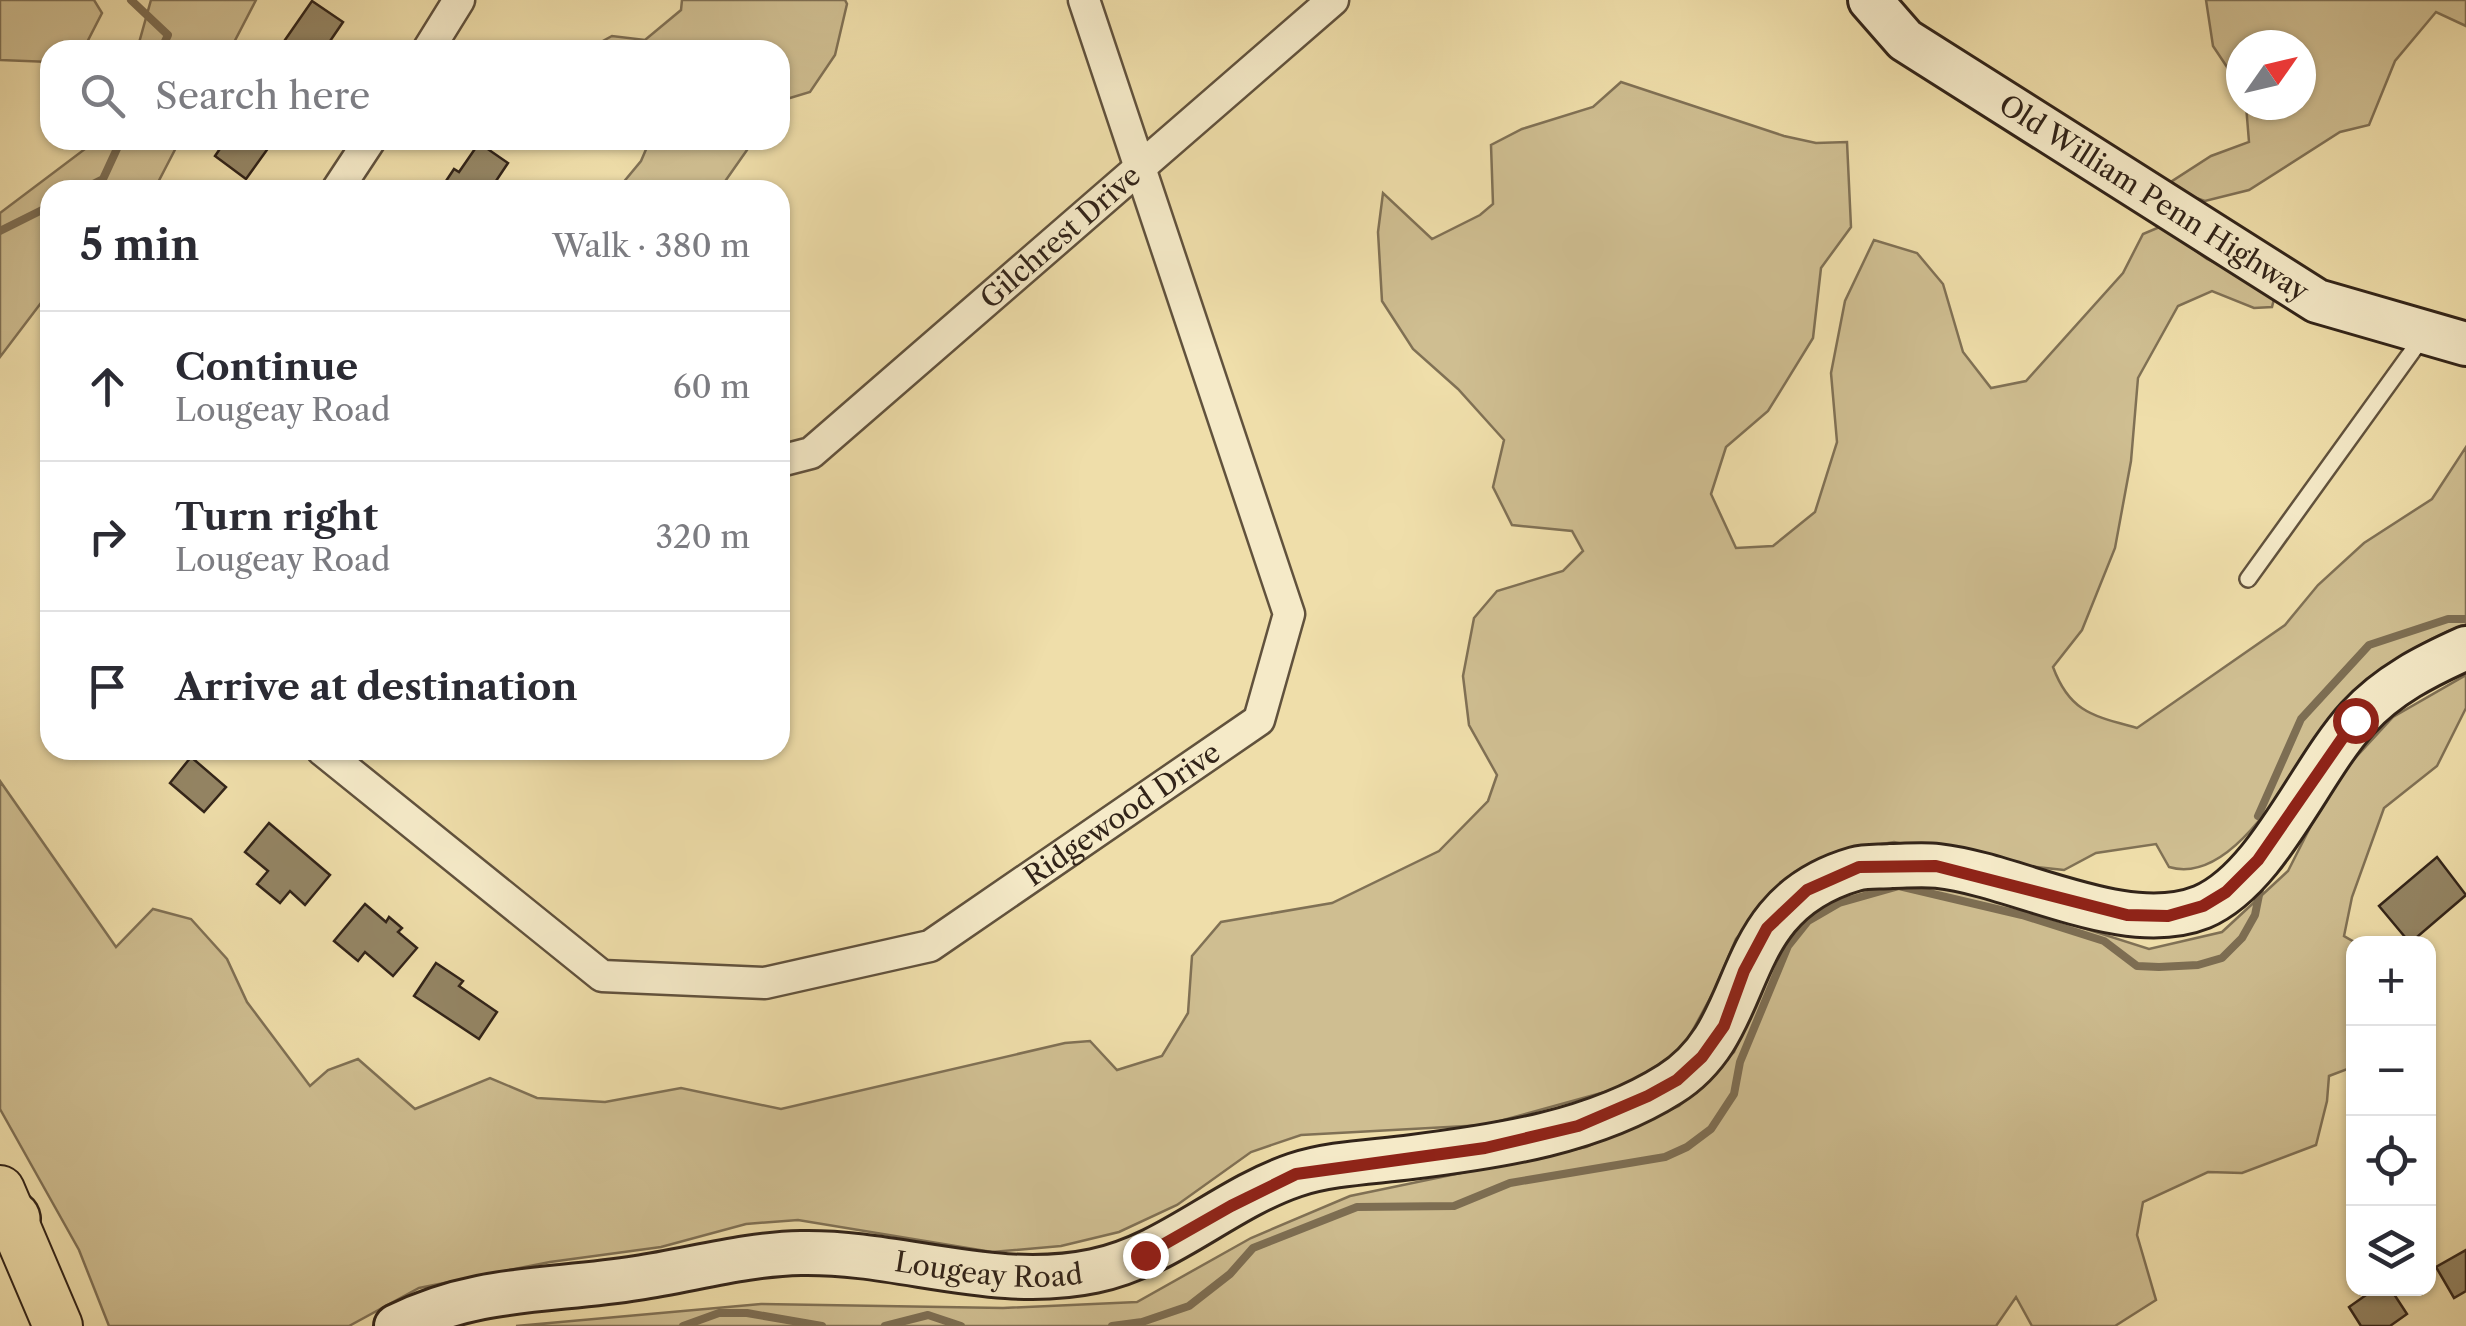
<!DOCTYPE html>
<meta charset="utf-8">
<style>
body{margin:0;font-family:"Libre Caslon Text",serif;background:#f2f2f3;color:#2b2b33}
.controls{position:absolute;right:30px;bottom:30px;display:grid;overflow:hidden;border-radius:20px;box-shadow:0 2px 8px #0004}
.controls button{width:90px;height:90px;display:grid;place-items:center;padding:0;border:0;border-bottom:2px solid #e1e1e2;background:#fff;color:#2b2b33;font:50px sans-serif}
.compass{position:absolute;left:2226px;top:30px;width:90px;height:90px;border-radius:50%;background:#fff;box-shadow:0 2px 8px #0004;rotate:56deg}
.stop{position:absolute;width:30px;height:30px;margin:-22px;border:8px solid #8f2418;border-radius:50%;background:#fff}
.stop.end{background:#8f2418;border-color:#fff;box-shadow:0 2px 10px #0008}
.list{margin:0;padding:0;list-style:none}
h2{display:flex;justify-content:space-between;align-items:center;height:130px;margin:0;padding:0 40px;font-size:42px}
h2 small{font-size:32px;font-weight:400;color:#7c7c81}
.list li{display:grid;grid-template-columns:65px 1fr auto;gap:30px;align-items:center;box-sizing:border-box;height:150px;padding:0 40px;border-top:2px solid #e1e1e2}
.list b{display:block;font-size:38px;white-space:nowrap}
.list p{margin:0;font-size:32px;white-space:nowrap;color:#7c7c81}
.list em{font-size:32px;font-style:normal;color:#7c7c81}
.icon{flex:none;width:55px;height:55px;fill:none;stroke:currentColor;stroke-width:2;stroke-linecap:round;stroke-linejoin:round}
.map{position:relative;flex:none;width:2466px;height:1326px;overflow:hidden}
.search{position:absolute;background:#fff;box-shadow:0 2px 8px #0004;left:40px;top:40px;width:750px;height:110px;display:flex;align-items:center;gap:25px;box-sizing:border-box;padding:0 35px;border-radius:30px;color:#7c7c81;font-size:38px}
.panel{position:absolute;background:#fff;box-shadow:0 2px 8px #0004;left:40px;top:180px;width:750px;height:580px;border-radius:30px}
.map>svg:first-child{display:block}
.green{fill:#cfbe91;stroke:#807155;stroke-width:2.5}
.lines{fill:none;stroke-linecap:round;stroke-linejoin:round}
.stream{stroke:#7d6e53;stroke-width:8}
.building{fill:#948564;stroke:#322419;stroke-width:2.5}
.lane-casing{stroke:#61523d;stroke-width:20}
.street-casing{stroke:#61523d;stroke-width:35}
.secondary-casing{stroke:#322419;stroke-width:48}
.primary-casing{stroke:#322419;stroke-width:52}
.highway-casing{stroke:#322419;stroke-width:60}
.lane{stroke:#f5eac8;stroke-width:15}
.street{stroke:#f5eac8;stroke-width:30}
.secondary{stroke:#f5eac8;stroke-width:42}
.primary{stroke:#efdeaa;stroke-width:48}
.highway{stroke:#efdeaa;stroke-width:55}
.route{stroke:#8f2418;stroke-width:12}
.labels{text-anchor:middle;stroke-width:8;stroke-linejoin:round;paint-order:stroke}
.street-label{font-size:28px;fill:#322419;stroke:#f5eac8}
</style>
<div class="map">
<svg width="2466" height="1326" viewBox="0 0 2466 1326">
<rect width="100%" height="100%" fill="#efdeaa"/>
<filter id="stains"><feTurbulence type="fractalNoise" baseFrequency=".002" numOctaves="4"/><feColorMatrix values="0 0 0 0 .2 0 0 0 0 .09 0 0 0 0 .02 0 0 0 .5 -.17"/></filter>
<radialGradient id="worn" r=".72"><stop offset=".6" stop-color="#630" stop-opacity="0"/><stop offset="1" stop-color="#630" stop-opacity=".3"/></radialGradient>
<g class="green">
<polygon points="0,0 94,0 102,13 83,50 50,50 50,62 0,60"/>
<polygon points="151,0 256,0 230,50 137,50"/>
<polygon points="682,0 845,0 847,4 835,55 810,92 780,101 780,50 590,48 612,36 645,40 681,10"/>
<polygon points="2206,0 2466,0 2466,26 2436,12 2395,61 2369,125 2340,132 2249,190 2205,201 2163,187 2211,156 2249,142 2246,105 2301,105 2301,45 2241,45 2241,88 2213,46"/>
<path d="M 1621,82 L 1784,136 L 1816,143 L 1847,142 L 1851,227 L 1821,268 L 1813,338 L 1768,411 L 1726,447 L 1711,494 L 1736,548 L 1773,546 L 1815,512 L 1837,442 L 1831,373 L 1845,301 L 1874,240 L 1917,253 L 1943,284 L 1963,352 L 1991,388 L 2026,381 L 2123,273 L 2143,234 L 2162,226 L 2207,259 L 2276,291 L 2272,307 L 2254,308 L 2212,291 L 2178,306 L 2138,378 L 2131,461 L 2115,548 L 2082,630 L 2053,667 C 2070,713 2094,716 2137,728 L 2285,625 L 2318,585 L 2364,543 L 2432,499 L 2466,447 L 2466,624 C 2420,641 2372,672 2339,708 C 2300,752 2240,888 2169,867 L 2156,844 L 2096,853 L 2064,870 L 1988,862 L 1894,842 L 1846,850 L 1784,881 L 1736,939 L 1714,991 L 1682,1050 L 1623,1087 L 1485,1125 L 1301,1135 L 1251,1152 L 1177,1205 L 1119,1232 L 1061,1246 L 992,1252 L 798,1220 L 746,1224 L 661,1247 L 550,1262 L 419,1288 L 349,1326 L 109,1326 L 79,1250 L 0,1109 L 0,781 L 116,947 L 153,909 L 191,919 L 227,959 L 247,1002 L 310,1086 L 328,1070 L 358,1059 L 415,1109 L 490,1078 L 537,1098 L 605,1102 L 681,1088 L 781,1109 L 1065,1043 L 1090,1041 L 1117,1070 L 1162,1056 L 1188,1013 L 1192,956 L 1221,922 L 1332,903 L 1439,851 L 1488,801 L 1497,775 L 1469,725 L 1463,676 L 1474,618 L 1497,591 L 1563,571 L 1583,551 L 1572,531 L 1512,525 L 1493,487 L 1504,440 L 1458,389 L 1413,349 L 1382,301 L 1378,232 L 1383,193 L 1432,239 L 1480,215 L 1493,204 L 1491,145 L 1522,129 L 1593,107 Z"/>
<polygon points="90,140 180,140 154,190 50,190 50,291 0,357 0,213 85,149"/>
<polygon points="650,140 754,140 719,190 617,190 641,161"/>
<polygon points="2466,675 2466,708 2437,766 2384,808 2352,897 2344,936 2356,943 2354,944 2353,1067 2329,1076 2327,1101 2316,1145 2242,1173 2208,1172 2143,1202 2137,1235 2156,1300 2115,1326 2032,1326 2016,1297 1996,1326 516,1326 761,1304 1003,1308 1137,1302 1251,1238 1350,1196 1586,1147 1679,1106 1734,1052 1782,939 1830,897 1915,880 1998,901 2149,949 2222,932 2288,871 2333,782 2393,717"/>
</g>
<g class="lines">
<g class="stream">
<polyline points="131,0 168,35 161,50"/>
<polyline points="81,190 103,179 121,140"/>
<polyline points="0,231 50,206"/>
<polyline points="2258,816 2301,719 2369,645 2448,619 2466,619"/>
<polyline points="683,1326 719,1313 747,1313 822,1326"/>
<polyline points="885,1326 928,1315 961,1326"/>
<polyline points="1112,1326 1142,1322 1189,1306 1230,1274 1253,1248 1357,1207 1454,1206 1510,1183 1665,1157 1687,1147 1711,1129 1734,1094 1740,1062 1788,946 1808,921 1839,903 1899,886 2022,915 2104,941 2137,966 2159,967 2198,965 2222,958 2242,938 2255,915 2260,890"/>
</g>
</g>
<g class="building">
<polygon points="312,1 343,22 324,50 278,50"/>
<polygon points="226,140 274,140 246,179 215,156"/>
<polygon points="479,143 508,163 490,190 440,190 454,169 459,172"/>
<polygon points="44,499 50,499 50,573 49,573"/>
<polygon points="191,757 226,787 204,812 170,783"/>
<polygon points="269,823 330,875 305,905 290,891 280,903 257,884 268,871 245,852"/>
<polygon points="2437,857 2466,895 2410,943 2379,906"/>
<polygon points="365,904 386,922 389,917 402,928 398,932 417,948 393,976 365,952 358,961 334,941"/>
<polygon points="436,963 463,981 459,986 497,1012 479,1039 414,996"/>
<polygon points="2466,1250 2466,1291 2454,1298 2436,1267"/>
<polygon points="2376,1288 2390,1288 2407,1314 2390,1326 2361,1326 2349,1307"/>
</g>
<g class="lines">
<g class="lane-casing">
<polyline id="lane" points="2248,579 2424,335"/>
</g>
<g class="street-casing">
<g id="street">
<polyline points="428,50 459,0"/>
<polyline points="337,190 370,140"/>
<path id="s1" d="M 780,461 L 811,453 L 1333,0"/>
<path id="s2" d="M 322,750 L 602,976 L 765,983 L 930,946 L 1259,720 L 1289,614 L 1084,0"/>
</g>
</g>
<g class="secondary-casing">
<g id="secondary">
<path id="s3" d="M 1870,0 L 1905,40 L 2317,301 L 2466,344"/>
<path id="s4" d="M 396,1326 C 479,1285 550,1292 637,1278 C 691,1270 746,1254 801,1253 C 899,1251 994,1292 1094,1271 C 1168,1256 1224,1199 1295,1175 C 1331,1163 1374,1162 1412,1157 C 1500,1146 1594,1132 1670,1084 C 1761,1027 1724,907 1855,869 C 1866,866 1879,867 1891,866 C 1906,866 1922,864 1938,866 C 2018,875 2125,938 2202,907 C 2268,879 2310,770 2358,718 C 2388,685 2426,666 2466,648"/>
</g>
</g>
<g class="primary-casing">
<polyline id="primary" points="0,1190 58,1326"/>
</g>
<g class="highway-casing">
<polyline id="highway" points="0,1210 12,1219"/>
</g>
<use href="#lane" class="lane"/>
<use href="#street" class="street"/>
<use href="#secondary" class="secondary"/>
<use href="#primary" class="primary"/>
<use href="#highway" class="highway"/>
</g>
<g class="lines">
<polyline class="route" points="1145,1255 1231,1206 1296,1174 1485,1148 1578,1126 1648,1096 1677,1080 1702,1057 1724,1026 1744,971 1767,928 1807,890 1859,867 1936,866 2127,915 2168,916 2203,906 2226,892 2258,860 2355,720"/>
</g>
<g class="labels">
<g class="street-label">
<text dy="10" stroke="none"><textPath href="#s3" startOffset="348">Old William Penn Highway</textPath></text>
<text dy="10" stroke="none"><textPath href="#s1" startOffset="362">Gilchrest Drive</textPath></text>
<text dy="10" stroke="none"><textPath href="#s2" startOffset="925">Ridgewood Drive</textPath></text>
<text dy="10" stroke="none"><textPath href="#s4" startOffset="602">Lougeay Road</textPath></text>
</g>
</g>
<rect width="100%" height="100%" filter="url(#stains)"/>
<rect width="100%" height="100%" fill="url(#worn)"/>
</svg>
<div class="controls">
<button>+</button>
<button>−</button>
<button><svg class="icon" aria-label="locate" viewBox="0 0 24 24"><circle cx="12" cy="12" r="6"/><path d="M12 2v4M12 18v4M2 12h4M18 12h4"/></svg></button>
<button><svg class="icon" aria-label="layers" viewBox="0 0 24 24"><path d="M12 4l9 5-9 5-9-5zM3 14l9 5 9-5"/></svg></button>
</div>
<svg class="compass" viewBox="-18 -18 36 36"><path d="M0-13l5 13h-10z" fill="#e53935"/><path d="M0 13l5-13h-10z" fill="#7c7c81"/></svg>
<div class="stop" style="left:2355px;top:720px"></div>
<div class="stop end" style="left:1145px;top:1255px"></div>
<div class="search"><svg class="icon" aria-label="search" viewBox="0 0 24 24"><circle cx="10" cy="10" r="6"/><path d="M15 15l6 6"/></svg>Search here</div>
<section class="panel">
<h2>5 min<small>Walk · 380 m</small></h2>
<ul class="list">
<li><svg class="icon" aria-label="ahead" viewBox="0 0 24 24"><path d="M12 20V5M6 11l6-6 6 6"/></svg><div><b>Continue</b><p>Lougeay Road</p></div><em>60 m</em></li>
<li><svg class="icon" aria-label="right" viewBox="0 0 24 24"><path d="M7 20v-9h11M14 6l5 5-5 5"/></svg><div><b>Turn right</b><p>Lougeay Road</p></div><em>320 m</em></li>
<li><svg class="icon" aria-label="arrive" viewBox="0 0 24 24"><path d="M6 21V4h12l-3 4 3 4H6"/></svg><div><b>Arrive at destination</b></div></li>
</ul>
</section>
</div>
